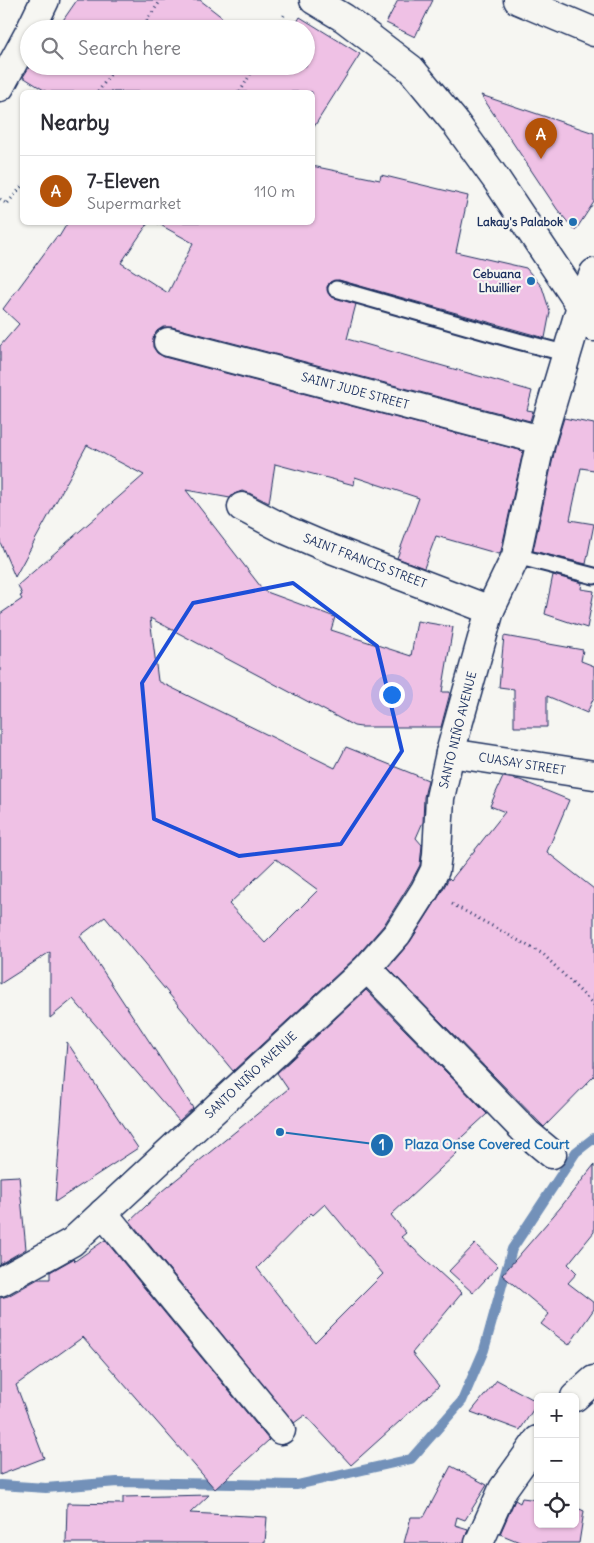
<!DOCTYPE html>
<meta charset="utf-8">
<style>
body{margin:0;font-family:Delius,sans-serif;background:#f2f2f3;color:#2b2b33}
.controls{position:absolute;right:15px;bottom:15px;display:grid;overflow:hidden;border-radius:8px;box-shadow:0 1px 4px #0004}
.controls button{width:45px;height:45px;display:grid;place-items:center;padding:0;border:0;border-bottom:1px solid #e1e1e2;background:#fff;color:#2b2b33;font:25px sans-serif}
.you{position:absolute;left:391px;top:694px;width:18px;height:18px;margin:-12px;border:4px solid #fff;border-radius:50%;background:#1a73e8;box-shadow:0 0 0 8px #1a73e833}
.badge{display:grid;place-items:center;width:32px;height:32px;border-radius:50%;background:#b45309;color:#fff;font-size:16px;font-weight:700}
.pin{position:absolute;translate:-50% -41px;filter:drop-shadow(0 1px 2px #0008)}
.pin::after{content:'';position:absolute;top:26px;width:18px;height:15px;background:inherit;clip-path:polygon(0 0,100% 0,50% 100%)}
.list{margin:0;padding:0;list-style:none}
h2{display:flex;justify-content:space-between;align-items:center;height:65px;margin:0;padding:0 20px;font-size:21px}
h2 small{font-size:16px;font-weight:400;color:#7c7c81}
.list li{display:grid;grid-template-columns:32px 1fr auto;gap:15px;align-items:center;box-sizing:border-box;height:70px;padding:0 20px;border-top:1px solid #e1e1e2}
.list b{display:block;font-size:19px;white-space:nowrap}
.list p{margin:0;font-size:16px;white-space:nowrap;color:#7c7c81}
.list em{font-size:16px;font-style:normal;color:#7c7c81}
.icon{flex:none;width:28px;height:28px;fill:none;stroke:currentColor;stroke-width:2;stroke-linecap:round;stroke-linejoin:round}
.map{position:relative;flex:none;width:594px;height:1543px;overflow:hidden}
.search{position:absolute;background:#fff;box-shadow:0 1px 4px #0004;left:20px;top:20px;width:295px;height:55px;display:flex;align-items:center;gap:12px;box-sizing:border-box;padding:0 18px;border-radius:28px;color:#7c7c81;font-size:19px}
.panel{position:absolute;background:#fff;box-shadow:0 1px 4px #0004;left:20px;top:90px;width:295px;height:135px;border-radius:8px}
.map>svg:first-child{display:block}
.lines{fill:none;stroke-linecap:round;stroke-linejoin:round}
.stream{stroke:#7391b9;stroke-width:10}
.building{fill:#efc1e5;stroke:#1b2f5e;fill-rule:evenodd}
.service-casing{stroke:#1b2f5e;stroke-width:19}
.minor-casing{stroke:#1b2f5e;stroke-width:31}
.secondary-casing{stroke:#1b2f5e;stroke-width:31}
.path{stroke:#1b2f5e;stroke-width:3;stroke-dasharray:1 4;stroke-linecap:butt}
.service{stroke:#f6f6f2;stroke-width:15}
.minor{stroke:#f6f6f2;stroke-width:28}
.secondary{stroke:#f6f6f2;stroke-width:28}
.marked{fill:none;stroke:#1d4ed8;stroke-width:4;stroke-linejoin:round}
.poi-dot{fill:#1f6fb2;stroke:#f6f6f2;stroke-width:2}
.labels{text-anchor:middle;stroke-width:4.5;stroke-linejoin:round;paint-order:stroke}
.poi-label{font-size:12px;font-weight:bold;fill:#1b2f5e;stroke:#f6f6f2;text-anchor:end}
.street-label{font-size:12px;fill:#1b2f5e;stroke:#f6f6f2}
.leader{fill:none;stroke:#1f6fb2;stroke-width:2}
.callout-dot{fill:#1f6fb2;stroke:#f6f6f2;stroke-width:2}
.mark-label{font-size:15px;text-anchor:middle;font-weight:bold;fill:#fff}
.callout-label{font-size:14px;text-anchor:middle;font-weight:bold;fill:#1f6fb2;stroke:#f6f6f2;stroke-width:4.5;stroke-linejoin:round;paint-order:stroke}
</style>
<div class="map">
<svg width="594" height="1543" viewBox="0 0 594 1543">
<rect width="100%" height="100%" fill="#f6f6f2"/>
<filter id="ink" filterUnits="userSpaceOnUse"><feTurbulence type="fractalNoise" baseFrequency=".02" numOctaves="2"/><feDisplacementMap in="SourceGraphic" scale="10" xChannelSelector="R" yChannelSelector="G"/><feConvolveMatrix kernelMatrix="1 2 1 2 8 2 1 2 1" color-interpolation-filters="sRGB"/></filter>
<g filter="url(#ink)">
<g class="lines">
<polyline class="stream" points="0,1485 46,1488 117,1482 297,1485 411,1459 462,1401 484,1350 512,1249 576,1152 594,1138"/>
</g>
<g class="building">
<polygon points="77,0 200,0 237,29 57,29"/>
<polygon points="398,0 433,0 415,37 386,23"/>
<polygon points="300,17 360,54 312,130 312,92 47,92 23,77 30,66 306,66 306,29 293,29"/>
<polygon points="481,95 594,133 594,202 575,231 557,209"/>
<path d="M 312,166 L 380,180 L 381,175 L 468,196 L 456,252 L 526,268 L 542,287 L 550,312 L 545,338 L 339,280 L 330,282 L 327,287 L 330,296 L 356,304 L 347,339 L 532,391 L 527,410 L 533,411 L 530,421 L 172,327 L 163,327 L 157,331 L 153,338 L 153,347 L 157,353 L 164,357 L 523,451 L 501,551 L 499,554 L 436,536 L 424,568 L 397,558 L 419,498 L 355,477 L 354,485 L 275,464 L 269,503 L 249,493 L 242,491 L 234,494 L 230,498 L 186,490 L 264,591 L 335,617 L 331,630 L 411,656 L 417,621 L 453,627 L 442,692 L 450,692 L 449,697 L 441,727 L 361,727 L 354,726 L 150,618 L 158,681 L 335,768 L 346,747 L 428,780 L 424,797 L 423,822 L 416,838 L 422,845 L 420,865 L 411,882 L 384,925 L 356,957 L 233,1071 L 105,917 L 80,936 L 193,1108 L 179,1121 L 73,999 L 50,1018 L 50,952 L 0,984 L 0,614 L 22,599 L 20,596 L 22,595 L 18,585 L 144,475 L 87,445 L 15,577 L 0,542 L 0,346 L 19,324 L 3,309 L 57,236 L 59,237 L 68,222 L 149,222 L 121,263 L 168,293 L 193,243 L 155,222 L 312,222 ZM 276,859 L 318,890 L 265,943 L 229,904 Z"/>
<polygon points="564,418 594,424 594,470 581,468 570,520 594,524 586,564 533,551 556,444"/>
<polygon points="553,575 582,583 581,589 594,591 587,628 545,614"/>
<polygon points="504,636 583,650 581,661 594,666 594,697 587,713 547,696 547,727 514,727 514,689 499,687"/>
<polygon points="503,777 520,780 569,800 547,852 594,889 594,1076 544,1127 388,968 410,942 438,898 449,878 451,880 505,812 490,806"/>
<path d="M 366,990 L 487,1114 L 451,1147 L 457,1153 L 391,1215 L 406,1233 L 401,1237 L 462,1293 L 412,1353 L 439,1386 L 351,1465 L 305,1415 L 294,1423 L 130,1221 L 162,1191 L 288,1089 L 277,1073 ZM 325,1204 L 383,1274 L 315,1342 L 257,1268 L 311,1213 L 313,1215 Z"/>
<polygon points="67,1042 138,1148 55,1202"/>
<polygon points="594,1165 594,1232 568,1264 577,1273 568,1283 594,1303 594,1309 569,1345 541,1324 549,1314 502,1275 560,1208"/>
<polygon points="19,1176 26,1249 0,1264 0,1177"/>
<polygon points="105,1240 269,1440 215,1489 83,1337 16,1385 44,1458 0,1475 0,1298 8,1296 38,1279 50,1279 50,1272 73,1259 75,1261"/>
<polygon points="475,1244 498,1266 473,1293 449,1271"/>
<polygon points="497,1380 538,1402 520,1430 471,1412"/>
<polygon points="451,1466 487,1485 465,1520 457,1517 455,1525 468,1529 464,1543 404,1543 411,1517 424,1517"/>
<polygon points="209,1495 190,1513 267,1517 265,1543 66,1543 67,1503 123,1504 123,1497"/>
<polygon points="522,1498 538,1500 538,1524 575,1524 575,1507 584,1511 579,1543 522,1543 500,1534 515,1500 520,1503"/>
</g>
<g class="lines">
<g class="service-casing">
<g id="service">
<polyline points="336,289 518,341 568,354"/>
<polyline points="516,556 594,576"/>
</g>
</g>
<g class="minor-casing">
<g id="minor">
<polyline points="518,0 594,32"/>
<polyline points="31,29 45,0"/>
<polyline points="0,87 29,33"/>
<polyline points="168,342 541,440"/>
<polyline points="242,507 286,530 321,545 490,610"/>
<polyline points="450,753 594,775"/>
<polyline points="367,968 528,1134 552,1154"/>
<polyline points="103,1213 281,1430"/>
<polyline points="0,1282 72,1242 367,968 397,934 425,890 435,870 437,854 440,798 450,753 490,610 516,556 541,440 581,306 594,273"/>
<polyline points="575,1397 594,1380"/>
<polyline points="479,1543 503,1489 538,1440"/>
</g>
</g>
<g class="secondary-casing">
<polyline id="secondary" points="314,0 344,18 411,69 454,121 496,179 581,306 594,327"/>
</g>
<g class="path">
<polyline points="141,29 161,0"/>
<polyline points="276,29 286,12"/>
<polyline points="98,92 116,66"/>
<polyline points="240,92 255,66"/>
<polyline points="0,199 7,204 22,186"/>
<polyline points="452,904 543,954 594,1005"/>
</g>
<use href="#service" class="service"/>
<use href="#minor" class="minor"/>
<use href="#secondary" class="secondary"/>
</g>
</g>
<path class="marked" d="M 293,583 L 377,646 L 402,751 L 341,844 L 239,856 L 154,819 L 142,683 L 193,603 Z"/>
<g class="poi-dot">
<circle cx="573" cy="222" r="5"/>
<circle cx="531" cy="281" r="5"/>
</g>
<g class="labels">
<g class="poi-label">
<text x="563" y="226">Lakay's Palabok</text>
<text x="521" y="278">Cebuana<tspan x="521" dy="14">Lhuillier</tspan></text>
</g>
<g class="street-label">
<text transform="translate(355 391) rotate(15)" y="4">SAINT JUDE STREET</text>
<text transform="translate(365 561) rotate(21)" y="4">SAINT FRANCIS STREET</text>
<text transform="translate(458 730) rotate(-76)" y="4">SANTO NIÑO AVENUE</text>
<text transform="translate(522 764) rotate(9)" y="4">CUASAY STREET</text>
<text transform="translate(251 1075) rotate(-43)" y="4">SANTO NIÑO AVENUE</text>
</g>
</g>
<path class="leader" d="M280 1132L382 1145"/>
<g class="callout-dot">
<circle cx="280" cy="1132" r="5"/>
<circle cx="382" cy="1145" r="12"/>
</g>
<g class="mark-label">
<text x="382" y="1150">1</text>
</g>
<g class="callout-label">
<text x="487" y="1149">Plaza Onse Covered Court</text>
</g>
</svg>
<div class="controls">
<button>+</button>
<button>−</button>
<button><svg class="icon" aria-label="locate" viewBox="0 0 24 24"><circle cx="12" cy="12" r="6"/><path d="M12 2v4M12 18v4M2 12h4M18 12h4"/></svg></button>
</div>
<div class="you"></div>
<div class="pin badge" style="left:541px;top:159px">A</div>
<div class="search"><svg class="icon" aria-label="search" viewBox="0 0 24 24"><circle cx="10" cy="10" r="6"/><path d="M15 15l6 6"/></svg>Search here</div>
<section class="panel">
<h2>Nearby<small></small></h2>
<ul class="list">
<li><span class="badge">A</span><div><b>7-Eleven</b><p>Supermarket</p></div><em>110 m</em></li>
</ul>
</section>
</div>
